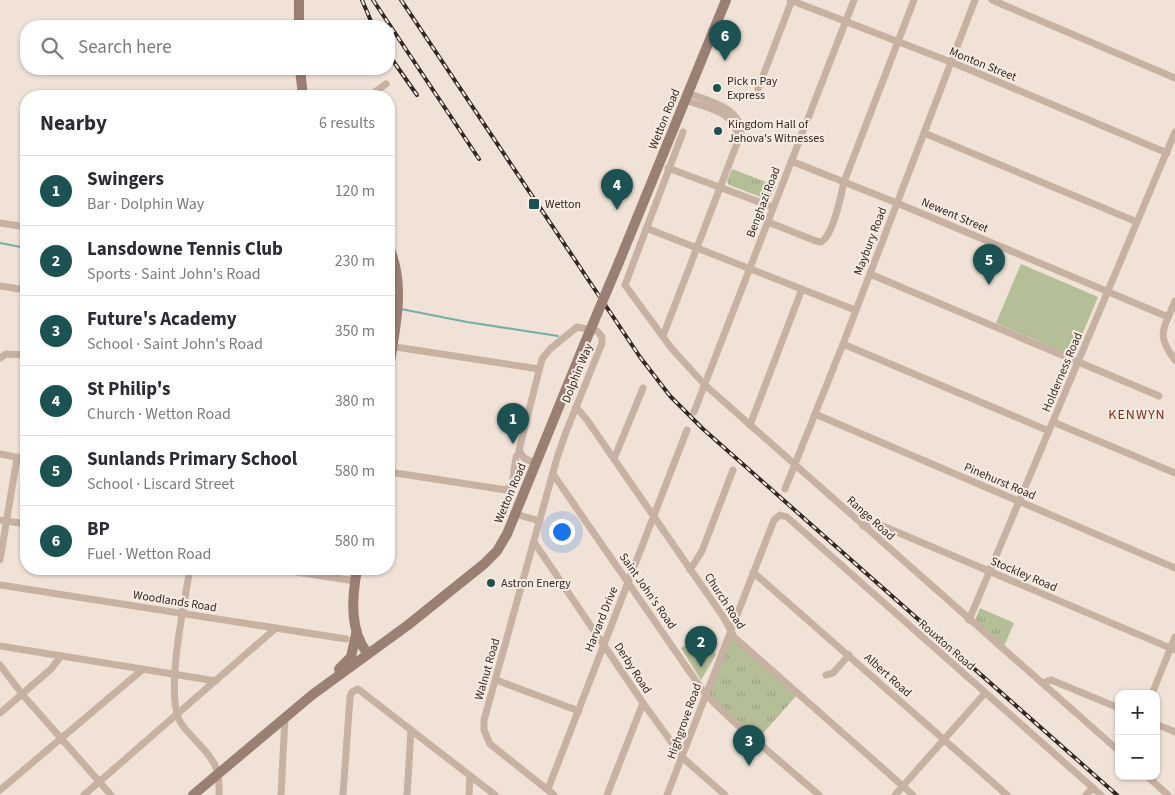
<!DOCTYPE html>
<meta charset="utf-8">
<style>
body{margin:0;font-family:"Source Sans 3",sans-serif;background:#f2f2f3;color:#2b2b33}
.controls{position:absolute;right:15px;bottom:15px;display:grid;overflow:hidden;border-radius:10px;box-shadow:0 1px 4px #0004}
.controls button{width:45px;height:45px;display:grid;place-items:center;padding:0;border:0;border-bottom:1px solid #e1e1e2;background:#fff;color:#2b2b33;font:25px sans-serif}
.you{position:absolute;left:561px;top:531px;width:18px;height:18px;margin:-12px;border:4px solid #fff;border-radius:50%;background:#1a73e8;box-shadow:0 0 0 8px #1a73e833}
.badge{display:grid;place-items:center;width:32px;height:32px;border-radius:50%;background:#1c5251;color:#fff;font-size:16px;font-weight:700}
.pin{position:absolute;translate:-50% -41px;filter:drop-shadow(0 1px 2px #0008)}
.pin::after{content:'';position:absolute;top:26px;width:18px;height:15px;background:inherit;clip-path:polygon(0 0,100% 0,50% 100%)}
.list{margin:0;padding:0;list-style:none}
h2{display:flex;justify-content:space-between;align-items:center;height:65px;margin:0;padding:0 20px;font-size:21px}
h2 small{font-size:16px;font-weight:400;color:#7c7c81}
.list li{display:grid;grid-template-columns:32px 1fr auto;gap:15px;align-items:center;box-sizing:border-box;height:70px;padding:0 20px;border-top:1px solid #e1e1e2}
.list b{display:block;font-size:19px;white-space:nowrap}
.list p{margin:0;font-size:16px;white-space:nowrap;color:#7c7c81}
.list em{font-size:16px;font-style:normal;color:#7c7c81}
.icon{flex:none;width:28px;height:28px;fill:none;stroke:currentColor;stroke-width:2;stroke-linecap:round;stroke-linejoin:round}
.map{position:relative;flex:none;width:1175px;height:795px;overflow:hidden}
.search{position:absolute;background:#fff;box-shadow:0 1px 4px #0004;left:20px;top:20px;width:375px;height:55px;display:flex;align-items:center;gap:12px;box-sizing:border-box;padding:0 18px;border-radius:20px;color:#7c7c81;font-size:19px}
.panel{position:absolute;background:#fff;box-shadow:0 1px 4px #0004;left:20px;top:90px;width:375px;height:485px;border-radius:20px}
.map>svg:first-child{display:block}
.park{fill:url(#park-tufts)}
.pitch{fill:#b4be97}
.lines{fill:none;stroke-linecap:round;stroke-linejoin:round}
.stream{stroke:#76acaa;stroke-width:2}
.street{stroke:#c7b1a3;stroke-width:7}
.secondary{stroke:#9a7f75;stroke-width:10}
.rail-casing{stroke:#322825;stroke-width:4}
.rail{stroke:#f8ece2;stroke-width:2;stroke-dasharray:5.5;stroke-linecap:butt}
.secondary-bridge{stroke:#9a7f75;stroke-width:10}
.poi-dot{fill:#1c5251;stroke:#f8ece2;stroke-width:2}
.labels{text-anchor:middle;stroke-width:4;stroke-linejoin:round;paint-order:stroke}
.street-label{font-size:12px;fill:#322825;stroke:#f8ece2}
.poi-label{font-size:12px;fill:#322825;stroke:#f8ece2;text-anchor:start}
.neighbourhood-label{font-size:14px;letter-spacing:1px;fill:#7f2f20;stroke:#f8ece2}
</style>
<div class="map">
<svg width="1175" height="795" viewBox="0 0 1175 795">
<defs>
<pattern id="park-tufts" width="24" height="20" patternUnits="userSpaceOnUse" patternTransform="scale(1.25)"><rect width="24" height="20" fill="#b4be97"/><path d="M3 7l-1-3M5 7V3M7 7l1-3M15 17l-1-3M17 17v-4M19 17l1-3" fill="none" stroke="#9ba382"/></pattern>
</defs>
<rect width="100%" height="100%" fill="#f0e2d6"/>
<g class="park">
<polygon points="732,169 776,186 771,197 766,199 729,185 727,181"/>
<polygon points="980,608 1014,623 1004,646 975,620"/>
<polygon points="731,632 798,694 756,741 704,696"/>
</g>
<g class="pitch">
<polygon points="1021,264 1098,297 1073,356 996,323"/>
<polygon points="705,632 716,655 701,680 681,648"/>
</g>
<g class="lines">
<g class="stream">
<polyline points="0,243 26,248"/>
<polyline points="401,309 467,322 558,336"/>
</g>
<g class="street">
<polyline points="790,0 956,64 1167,153"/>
<polyline points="992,0 1175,78"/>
<polyline points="758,89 792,0"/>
<polyline points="369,96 386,84"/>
<path d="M 685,100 C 705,107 738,112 737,138"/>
<polyline points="683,132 625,285 672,349 705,385 1119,751"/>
<polyline points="924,133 1137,222"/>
<polyline points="791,161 897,203 1168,317"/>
<polyline points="668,168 773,207"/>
<path d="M 768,222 L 816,241 L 821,242 C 833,236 841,196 844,182 L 914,0"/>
<polyline points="0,223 26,227"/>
<polyline points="646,228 855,310"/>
<polyline points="870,274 1159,396"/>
<polyline points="0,286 26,290"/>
<path d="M 1175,301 C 1164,329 1155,334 1175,360"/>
<path d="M 663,336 L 741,133 C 741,107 708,101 688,93"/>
<polyline points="843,344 1049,431"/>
<polyline points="389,346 539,369"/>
<polyline points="0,358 6,354 26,355"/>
<polyline points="576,407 587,420 724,618 734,637 913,795"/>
<polyline points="694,412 854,0"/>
<polyline points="815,414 1175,568"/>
<polyline points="1053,422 1175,473"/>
<polyline points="750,425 802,289"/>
<polyline points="0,454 26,459"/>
<polyline points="614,459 643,388"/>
<polyline points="536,464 524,458 519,450 542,359 550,349 577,327 597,331 602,337 602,343 566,432 557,458 484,720 484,730 490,744 554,795"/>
<polyline points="389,472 506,490 512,485 516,457 519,453"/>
<polyline points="553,474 705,694 732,720 819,795"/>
<polyline points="785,489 843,344 975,0"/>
<polyline points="515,514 540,521"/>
<polyline points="0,520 26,524"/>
<polyline points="863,526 871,523 878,524 1175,650"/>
<polyline points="534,542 643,703 683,758 725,795"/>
<polyline points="0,560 17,458"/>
<path d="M 190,569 C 184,605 167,684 178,717 C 180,723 184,728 189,733 C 209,756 221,762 219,795"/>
<polyline points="277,569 355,581"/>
<polyline points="690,570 702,551 733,470"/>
<polyline points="753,572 1007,795"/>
<polyline points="0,585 346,639"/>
<polyline points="969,620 1175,132"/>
<polyline points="0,646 216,681"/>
<polyline points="0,665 22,694 111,795"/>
<polyline points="826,675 833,673 849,655"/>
<polyline points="496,680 579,711"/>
<polyline points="1042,683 1051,680 1119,708"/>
<polyline points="1152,694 1175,637"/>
<polyline points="0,713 51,669 61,656"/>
<polyline points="1156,724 1175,732"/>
<polyline points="1147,776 1168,795"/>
<polyline points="548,789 687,430"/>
<polyline points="0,790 142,670"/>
<polyline points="84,795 276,628"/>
<polyline points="281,795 285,717"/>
<polyline points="343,795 350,697 352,692 358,689 495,795"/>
<polyline points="407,795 411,730"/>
<polyline points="469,795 470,776"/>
<polyline points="607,795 643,703"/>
<polyline points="667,795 774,520 780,515 787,517 1101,795"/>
<polyline points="895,795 985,693"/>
<polyline points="1086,795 1093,788"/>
</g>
<g class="secondary">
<polyline points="299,0 299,26"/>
<polyline points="300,69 303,96"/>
<path d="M 389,247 C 406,287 395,327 389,368"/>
<polyline points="619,262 726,0"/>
<path d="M 357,569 C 352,597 349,631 368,654"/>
<polyline points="339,669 351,657 356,634"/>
<polyline points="193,795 312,695 408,625 484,564 497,551 507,534 584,345"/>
</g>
<g class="rail-casing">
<g id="rail">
<polyline points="362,0 373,26"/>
<polyline points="373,0 479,159"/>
<polyline points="401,0 640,357 670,396 703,429 1117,795"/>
<polyline points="389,55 417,95"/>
</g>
</g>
<use href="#rail" class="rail"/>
<polyline class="secondary-bridge" points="584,345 619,262"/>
</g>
<g class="poi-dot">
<circle cx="717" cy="88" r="5"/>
<circle cx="718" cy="131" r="5"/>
<rect x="528" y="198" width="12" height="12" rx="2.5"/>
<circle cx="491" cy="583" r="5"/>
</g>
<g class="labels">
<g class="street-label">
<text transform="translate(983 64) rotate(22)" y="4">Monton Street</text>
<text transform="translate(664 119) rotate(-68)" y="4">Wetton Road</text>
<text transform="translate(763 202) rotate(-69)" y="4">Benghazi Road</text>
<text transform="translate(955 215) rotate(23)" y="4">Newent Street</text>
<text transform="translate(870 241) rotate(-69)" y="4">Maybury Road</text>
<text transform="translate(1062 372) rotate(-67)" y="4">Holderness Road</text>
<text transform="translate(577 373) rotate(-68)" y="4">Dolphin Way</text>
<text transform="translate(1000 481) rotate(23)" y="4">Pinehurst Road</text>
<text transform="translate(510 493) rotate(-67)" y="4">Wetton Road</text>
<text transform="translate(871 518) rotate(42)" y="4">Range Road</text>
<text transform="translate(1024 574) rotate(23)" y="4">Stockley Road</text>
<text transform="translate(648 591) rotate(55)" y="4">Saint John's Road</text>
<text transform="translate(175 601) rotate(9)" y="4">Woodlands Road</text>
<text transform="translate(725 601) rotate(57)" y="4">Church Road</text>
<text transform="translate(601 619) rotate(-68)" y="4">Harvard Drive</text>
<text transform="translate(947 645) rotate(41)" y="4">Rouxton Road</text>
<text transform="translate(633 668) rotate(57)" y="4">Derby Road</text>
<text transform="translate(487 669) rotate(-74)" y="4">Walnut Road</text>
<text transform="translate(888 675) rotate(42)" y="4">Albert Road</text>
<text transform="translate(684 721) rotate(-70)" y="4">Highgrove Road</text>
</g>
<g class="poi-label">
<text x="727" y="85">Pick n Pay<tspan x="727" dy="14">Express</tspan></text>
<text x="728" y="128">Kingdom Hall of<tspan x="728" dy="14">Jehova's Witnesses</tspan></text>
<text x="545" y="208">Wetton</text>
<text x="501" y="587">Astron Energy</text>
</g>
<g class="neighbourhood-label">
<text x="1137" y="419">KENWYN</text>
</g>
</g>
</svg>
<div class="controls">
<button>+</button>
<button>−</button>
</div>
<div class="you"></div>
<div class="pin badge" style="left:513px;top:444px">1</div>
<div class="pin badge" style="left:701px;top:667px">2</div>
<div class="pin badge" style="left:749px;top:766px">3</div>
<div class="pin badge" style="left:617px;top:210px">4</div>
<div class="pin badge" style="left:989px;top:285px">5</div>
<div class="pin badge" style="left:725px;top:61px">6</div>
<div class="search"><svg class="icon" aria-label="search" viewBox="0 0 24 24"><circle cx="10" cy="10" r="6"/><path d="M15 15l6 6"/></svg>Search here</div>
<section class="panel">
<h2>Nearby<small>6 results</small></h2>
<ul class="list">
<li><span class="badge">1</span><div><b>Swingers</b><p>Bar · Dolphin Way</p></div><em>120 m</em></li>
<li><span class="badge">2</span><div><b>Lansdowne Tennis Club</b><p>Sports · Saint John's Road</p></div><em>230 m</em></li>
<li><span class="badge">3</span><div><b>Future's Academy</b><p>School · Saint John's Road</p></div><em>350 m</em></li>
<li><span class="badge">4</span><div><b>St Philip's</b><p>Church · Wetton Road</p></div><em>380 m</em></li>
<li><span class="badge">5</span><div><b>Sunlands Primary School</b><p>School · Liscard Street</p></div><em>580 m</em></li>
<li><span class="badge">6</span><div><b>BP</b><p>Fuel · Wetton Road</p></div><em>580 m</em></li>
</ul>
</section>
</div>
